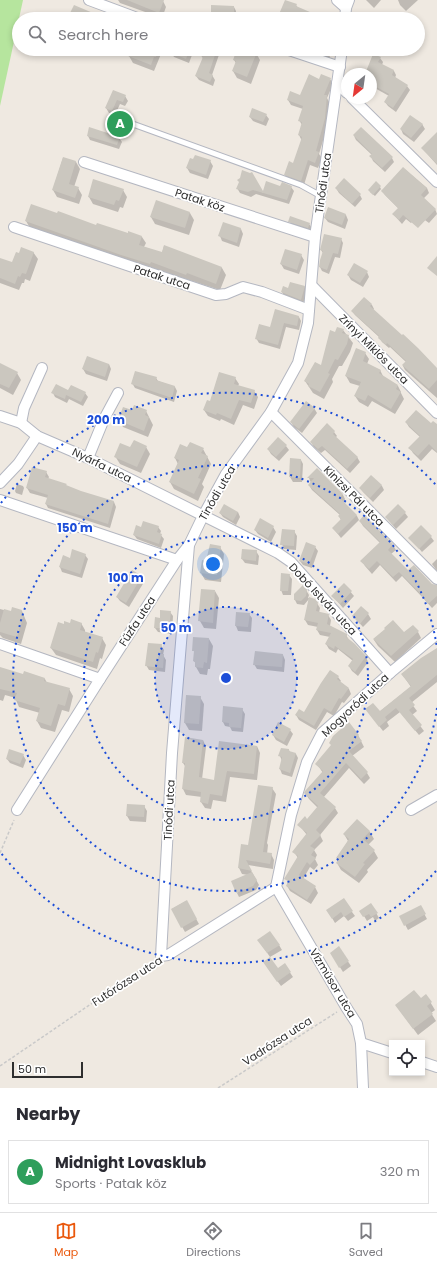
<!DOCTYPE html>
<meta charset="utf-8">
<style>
body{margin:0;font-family:Poppins,sans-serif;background:#f2f2f3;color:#2b2b33}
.controls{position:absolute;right:12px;bottom:12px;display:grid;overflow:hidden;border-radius:0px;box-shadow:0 2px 6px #0003}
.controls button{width:36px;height:36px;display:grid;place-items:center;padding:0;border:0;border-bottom:1px solid #e1e1e2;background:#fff;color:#2b2b33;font:20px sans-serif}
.compass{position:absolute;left:341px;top:68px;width:36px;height:36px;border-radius:50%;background:#fff;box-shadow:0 2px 6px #0003;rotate:209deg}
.scale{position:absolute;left:12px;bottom:10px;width:71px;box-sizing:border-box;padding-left:4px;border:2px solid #2e2e2e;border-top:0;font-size:11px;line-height:14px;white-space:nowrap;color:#2e2e2e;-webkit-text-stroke:3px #fff;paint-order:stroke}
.you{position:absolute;left:213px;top:564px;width:14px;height:14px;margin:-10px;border:3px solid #fff;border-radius:50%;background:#1a73e8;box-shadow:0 0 0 6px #1a73e833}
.badge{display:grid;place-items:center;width:26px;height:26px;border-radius:50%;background:#ea580c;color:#fff;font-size:13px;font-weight:700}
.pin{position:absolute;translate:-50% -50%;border:2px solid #fff;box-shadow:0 1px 4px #0006}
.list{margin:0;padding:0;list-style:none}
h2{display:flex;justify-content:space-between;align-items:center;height:52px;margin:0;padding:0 16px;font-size:17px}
h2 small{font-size:13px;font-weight:400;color:#7c7c81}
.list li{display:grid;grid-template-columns:26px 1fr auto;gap:12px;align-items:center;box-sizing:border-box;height:64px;margin:0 8px 8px;padding:0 8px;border:1px solid #e1e1e2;border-radius:0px}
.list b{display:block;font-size:15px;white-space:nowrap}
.list p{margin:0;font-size:13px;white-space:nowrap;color:#7c7c81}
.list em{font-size:13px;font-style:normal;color:#7c7c81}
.icon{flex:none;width:22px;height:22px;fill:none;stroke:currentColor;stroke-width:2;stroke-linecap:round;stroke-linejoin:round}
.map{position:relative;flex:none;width:437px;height:1088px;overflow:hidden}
.search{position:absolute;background:#fff;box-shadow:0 2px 6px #0003;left:12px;right:12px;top:12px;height:44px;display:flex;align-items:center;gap:10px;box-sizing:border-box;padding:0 14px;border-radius:22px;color:#7c7c81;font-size:15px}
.sheet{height:124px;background:#fff}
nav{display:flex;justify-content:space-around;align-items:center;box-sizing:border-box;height:56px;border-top:1px solid #e1e1e2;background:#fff;font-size:11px;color:#7c7c81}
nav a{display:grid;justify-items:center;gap:2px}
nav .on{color:#ea580c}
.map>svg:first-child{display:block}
.green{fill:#b6e59e}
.shadow{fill:#0003}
.building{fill:#cbc7bf}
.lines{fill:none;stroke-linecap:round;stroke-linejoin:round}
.lane-casing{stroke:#b4b7c1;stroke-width:7}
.street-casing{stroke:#b4b7c1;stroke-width:12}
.path{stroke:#c9c9c9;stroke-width:1.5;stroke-dasharray:3 2;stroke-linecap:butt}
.lane{stroke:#fff;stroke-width:5}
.street{stroke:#fff;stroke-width:10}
.ring{fill:none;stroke:#1d4ed8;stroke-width:2;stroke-dasharray:2 4}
.labels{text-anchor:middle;stroke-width:3.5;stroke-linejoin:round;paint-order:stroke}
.street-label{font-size:11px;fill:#2e2e2e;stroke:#fff}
.centre{fill:#1d4ed8;stroke:#fff;stroke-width:2}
.ring-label{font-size:12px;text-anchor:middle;font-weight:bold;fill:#1d4ed8;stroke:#fff;stroke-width:3.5;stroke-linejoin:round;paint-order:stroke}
</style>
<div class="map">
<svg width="437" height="1088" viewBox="0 0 437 1088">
<rect width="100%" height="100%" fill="#efe9e1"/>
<polygon class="green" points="0,0 23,0 0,106"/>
<g class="shadow">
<polygon points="118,0 161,0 163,1 166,7 162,18 120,3"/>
<polygon points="366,0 381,0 374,8"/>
<polygon points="398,0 418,0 406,11 400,5"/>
<polygon points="296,5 298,8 323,19 325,15 335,19 278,19"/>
<polygon points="234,7 236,11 236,19 212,19"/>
<polygon points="250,12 269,19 248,19"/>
<polygon points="92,14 95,19 71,19 70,17"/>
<polygon points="105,49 114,49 113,52"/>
<polygon points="117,49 163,49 154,71 133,63 129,56 130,54"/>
<polygon points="172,49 186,49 189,50 192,55 189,63 174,57 171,52"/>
<polygon points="204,49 221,49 212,75 215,80 213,86 199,80 196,76 203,59 202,56"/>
<polygon points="238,49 247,49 256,53 260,60 251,84 237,78 233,71 236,63 234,60"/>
<polygon points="299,49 332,49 329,59"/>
<polygon points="357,49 368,49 367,54 358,51"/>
<polygon points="380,58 383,62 382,65 394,71 396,75 395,78 407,86 410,90 396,112 388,106 385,102 389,96 373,87 371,91 371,74 366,74"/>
<polygon points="330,79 333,84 327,98 329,102 328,124 319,154 322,158 318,168 310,165 304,185 288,180 285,175 294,164 302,141 299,135 302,125 299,120 303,109 291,105 288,100 301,96 320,80"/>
<polygon points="114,91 125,96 128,101 125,106 120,104 115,115 109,113 106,108"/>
<polygon points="266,115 269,119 266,126 253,121 250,117"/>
<polygon points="422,124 425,129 414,142 403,134 401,129"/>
<polygon points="88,136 119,138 122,142 119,149 90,140"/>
<polygon points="354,136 392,158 394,162 385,172 373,161 371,156 372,155 356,140"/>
<polygon points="437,141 437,165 422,148"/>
<polygon points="63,158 76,162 80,169 74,187 78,188 82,195 79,204 57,197 53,190"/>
<polygon points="194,161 210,161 213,166 208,179 190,173 187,168"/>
<polygon points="403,168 427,188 429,193 423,199 435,209 437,214 429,223 418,215 411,223 406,219 402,224 394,215 399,209 385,195 381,189 375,196 370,192 376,183 380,187 382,191"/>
<polygon points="251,173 263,193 267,183 281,187 291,187 294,191 289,204 256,194 251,197 240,193 237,188"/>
<polygon points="336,188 360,195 362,199 355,207 339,193"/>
<polygon points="123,190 127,197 123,208 120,207 118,212 93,204 89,197"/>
<polygon points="190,213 194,220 189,235 155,224 151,217"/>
<polygon points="346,215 348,220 345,229 328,222 325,218"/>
<polygon points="26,221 97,227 142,237 146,243 144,247 162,253 164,246 222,268 226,275 220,290 155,269 154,270 30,228"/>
<polygon points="290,221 309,224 312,228 310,232 292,226"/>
<polygon points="241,229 243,234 239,247 222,241 220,236"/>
<polygon points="341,239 343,243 340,258 335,257 329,274 322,271 320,267 323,253 321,250"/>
<polygon points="33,252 38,259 30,281 25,279 24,283 22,283 19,290 0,283 0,261 12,264"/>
<polygon points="301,255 304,260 299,274 284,269 281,264"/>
<polygon points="367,272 369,277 363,287 351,280 348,275"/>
<polygon points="304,286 307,291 303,304 285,297 282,292 289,289"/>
<polygon points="364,298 372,305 374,309 373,310 437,370 437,398 405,370 403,366 406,362 390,347 389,348 382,342 379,337 355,315 352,311"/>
<polygon points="299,317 301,321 299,330 286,327 280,349 259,343 256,338 271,328"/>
<polygon points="343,330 353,343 350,352 342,366 339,366 332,379 333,382 324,399 313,393 305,381 322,367"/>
<polygon points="365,353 369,359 367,364 380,370 384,378 398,386 401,392 401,393 404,399 395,414 372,401 368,407 359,402 355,396 360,386 350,383 346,376"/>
<polygon points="0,364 17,373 21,380 13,395 0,388"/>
<polygon points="109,364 111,369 107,381 86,374 83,369"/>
<polygon points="156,378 158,381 175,387 177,391 174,402 135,388 132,383"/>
<polygon points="235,378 239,384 238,386 254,391 258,397 254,409 243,405 234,425 221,419 220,421 208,416 204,410"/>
<polygon points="53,393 85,393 88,397 83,406 69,399 67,403 55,397"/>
<polygon points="124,408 132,411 146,411 153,425 148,437 123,427 119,420"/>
<polygon points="314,408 317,413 302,433 294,427 291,422"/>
<polygon points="406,422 437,426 437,453 432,449 421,461 413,453 410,448 420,437 409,427"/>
<polygon points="334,432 337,436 335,438 357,457 360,462 350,473 325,450 321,453 314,447 311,442"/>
<polygon points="286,446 289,450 279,461 271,454 268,449"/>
<polygon points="146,447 150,454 141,473 120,464 115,456 131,449"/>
<polygon points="188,448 203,449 211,464 202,484 204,487 198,501 174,489 170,482 178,464 175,458"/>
<polygon points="291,459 301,460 303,464 302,482 293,482 290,477"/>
<polygon points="317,469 343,495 345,499 343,502 357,516 359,520 341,538 333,528 341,520 339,516 340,515 312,490 309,485 311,483 309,478"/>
<polygon points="46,472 49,477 48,479 81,492 114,502 116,507 110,528 48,508 46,504 48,498 30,493 27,488"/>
<polygon points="371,476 382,486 384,490 373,502 363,492 360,488"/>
<polygon points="17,484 23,486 24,488 22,495 16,493 15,491"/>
<polygon points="238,512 240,517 236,525 223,517 220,513"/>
<polygon points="405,513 408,517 396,529 386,517"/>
<polygon points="364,517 393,545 396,550 391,554 408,572 437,587 437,603 432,608 424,599 402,576 396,582 380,565 372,574 365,566 362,561 380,543 363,526 360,521"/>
<polygon points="158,527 161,531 160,534 164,539 161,548 137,539 134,535 141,528"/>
<polygon points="273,527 276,532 271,542 258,534 255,530"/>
<polygon points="294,531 297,536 296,550 284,549 282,544"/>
<polygon points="431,537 434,541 422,552 410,538"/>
<polygon points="220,547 224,554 221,582 205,580 201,573 203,561 206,562"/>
<polygon points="315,547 318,551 312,568 303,565 300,561"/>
<polygon points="256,551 259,556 258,565 245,563 242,559"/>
<polygon points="85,555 88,559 82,578 62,572 60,567 63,557 70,559"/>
<polygon points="437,559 437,571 432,564"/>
<polygon points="289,575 292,579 291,595 283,595 281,590"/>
<polygon points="141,577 144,582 129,607 120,601 117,597"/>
<polygon points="344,584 354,596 343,608 333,596"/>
<polygon points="306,590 309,595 308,598 315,600 320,608 319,613 328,615 331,620 330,626 346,635 349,640 366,657 368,662 358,676 352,671 349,666 353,661 338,649 336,653 329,649 326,644 330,637 320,635 317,630 318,627 308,625 305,620 309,599 304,605 297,604 295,600"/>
<polygon points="215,591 219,598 216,629 204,628 200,621"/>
<polygon points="361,607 368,614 371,619 363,627 353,616"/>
<polygon points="0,609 11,612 22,611 27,623 21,644 3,638 0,635"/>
<polygon points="170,612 173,616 172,634 158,632 155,628 161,619"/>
<polygon points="249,614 252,618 251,632 238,631 236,626"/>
<polygon points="81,623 85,630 85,633 102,638 106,645 102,659 100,658 97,669 56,655 51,648 64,625"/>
<polygon points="418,632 421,638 395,662 378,646 374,640"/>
<polygon points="209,639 213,646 210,669 208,669 207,675 200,674 196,667 196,664 194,661 195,653 193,650"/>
<polygon points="161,645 164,650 163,655 166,660 165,672 149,670 146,665"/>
<polygon points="437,649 437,682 411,703 417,711 412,715 424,731 419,735 400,712 387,722 389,726 383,731 366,709 379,712 411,687 402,674"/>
<polygon points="283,655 285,660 284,672 257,669 254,664"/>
<polygon points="0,668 23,675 45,679 47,683 69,689 73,696 69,712 62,710 55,732 41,728 37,721 40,713 19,707 16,700 16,698 5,695 3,701 0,700"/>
<polygon points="338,677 341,681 340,682 349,689 351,694 344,703 342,702 334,716 327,712 316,730 299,720 296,715 304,713"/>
<polygon points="200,697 204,704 202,731 189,730 185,723"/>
<polygon points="242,709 245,714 243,732 232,731 230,727 225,726 223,722"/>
<polygon points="290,730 293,734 287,746 276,740 273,735"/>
<polygon points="358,735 364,747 352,756 367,773 370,778 364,784 349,768 323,798 335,808 338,813 320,835 323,841 314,850 317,855 315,859 318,865 314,870 310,867 303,879 315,887 318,893 311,904 290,891 287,886 289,883 286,878 298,858 294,852 307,835 299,825 307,820 318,808 309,799 305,793 323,773 317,764"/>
<polygon points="203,740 206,747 202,779 215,781 257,746 260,753 257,780 230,777 226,802 213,800 211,809 205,808 201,802 202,797 186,795 183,789 185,766 183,763"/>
<polygon points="289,750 290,752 296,754 298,758 292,777 282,774 280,769 282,761 280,756"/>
<polygon points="23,755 26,760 23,768 10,763 7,759"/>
<polygon points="272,788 276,794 267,843 268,845 267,854 271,854 274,860 273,869 248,865 259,885 256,890 239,897 237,893 248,875 242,874 239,868 249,846"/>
<polygon points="144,806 147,811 146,822 130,821 127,816"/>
<polygon points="357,820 370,832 374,839 368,845 374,851 378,858 367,870 368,872 359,883 341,870 337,863 348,841 344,834"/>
<polygon points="186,901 199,924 185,932 172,909"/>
<polygon points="371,904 379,918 375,921 373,917 367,921 361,911"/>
<polygon points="420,906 427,919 408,930 401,917"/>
<polygon points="328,911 352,912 355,916 348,921 344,916 335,923"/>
<polygon points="261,944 279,945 282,950 270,957"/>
<polygon points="339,948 351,966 343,972 331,953"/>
<polygon points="285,965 293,977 281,986 267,967 278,970"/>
<polygon points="426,995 435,1010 431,1013 436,1021 418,1035 396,1005 421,999"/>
</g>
<g class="building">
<polygon points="127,0 164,0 159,13"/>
<polygon points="285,0 297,4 296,6 326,19 277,19"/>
<polygon points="74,5 93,13 90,19 74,19 68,17"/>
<polygon points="211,5 234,6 234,19 211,19"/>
<polygon points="131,49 159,49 156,57 154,57 151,65 128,56"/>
<polygon points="162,49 190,49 186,59"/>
<polygon points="203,49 217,49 209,73 213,75 210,82 195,76 203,57 201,56"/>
<polygon points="237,49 249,49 257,52 247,77 232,71 236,61 233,60"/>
<polygon points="373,54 381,57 378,62 394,70 392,75 408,85 393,108 384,102 389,94 371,84 371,74 365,74"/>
<polygon points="309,74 319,79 321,74 331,78 324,95 327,95 325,118 316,151 319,152 315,163 308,160 301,181 284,175 289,161 293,163 302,137 298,135 302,122 298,121 303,106 287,100 290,91 300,95"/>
<polygon points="113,90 126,95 123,102 117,100 112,111 105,108"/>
<polygon points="252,108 267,114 263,122 249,117"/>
<polygon points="410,115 423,124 411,138 400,129"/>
<polygon points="89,127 120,137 117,145 87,136"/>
<polygon points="361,127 393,157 382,168 369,156 372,154 353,135"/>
<polygon points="437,132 437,164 421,148"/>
<polygon points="195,155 211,160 206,175 186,168 190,158 193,159"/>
<polygon points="63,157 76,161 69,184 79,187 75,198 52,190"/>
<polygon points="403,167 427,188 421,195 436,209 418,228 403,215 399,220 392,214 398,208 381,191"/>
<polygon points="242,170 250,173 252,172 263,191 266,181 280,186 282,182 292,186 287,200 253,190 248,192 236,189 239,182 237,180 240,178"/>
<polygon points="344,178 361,194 352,204 335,188"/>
<polygon points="93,179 124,189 119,201 116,200 114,205 88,197"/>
<polygon points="376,181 381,186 373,195 368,190"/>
<polygon points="156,200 190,212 185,228 150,217"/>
<polygon points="31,204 57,213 58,211 96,225 97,223 128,233 128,231 142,236 139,245 162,252 164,245 222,267 216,284 187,273 186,275 151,262 150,264 121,255 25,221"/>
<polygon points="328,207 346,214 342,225 324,218"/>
<polygon points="290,216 310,223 308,228 288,222"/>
<polygon points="223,222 241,228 237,243 218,236"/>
<polygon points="324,234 342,238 338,254 333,253 327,270 319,267 320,260 323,251 320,250"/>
<polygon points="21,247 34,252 26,274 22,273 20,277 18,276 15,284 0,278 0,258 12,262 16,252 19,253"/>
<polygon points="285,249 302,254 297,270 280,264"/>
<polygon points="437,256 437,276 427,268"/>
<polygon points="354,263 368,271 360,283 347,275"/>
<polygon points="290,282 305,286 301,300 281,292 283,286 288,288"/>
<polygon points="364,297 372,304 370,306 402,335 403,334 418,348 437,368 437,380 429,389 402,365 406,361 387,343 386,345 378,338 379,336 351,311"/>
<polygon points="275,309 299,316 297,326 284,323 278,345 255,339 259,324 270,327"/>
<polygon points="337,327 344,329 342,333 349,335 347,344 338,360 335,359 328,373 330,374 320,392 308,386 309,384 304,381 315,362 321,365 330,330 335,332"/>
<polygon points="356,348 366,352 363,361 381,370 379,373 398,385 396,389 401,392 391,409 368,395 365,401 354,396 361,382 345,376"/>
<polygon points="87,356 109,364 105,377 82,369"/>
<polygon points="0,363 18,372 9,388 0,384"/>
<polygon points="135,371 157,377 156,380 175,386 172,398 131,384"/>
<polygon points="219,372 236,377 234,384 255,390 251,403 239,400 231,419 217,413 216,415 203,410 207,400 210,401"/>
<polygon points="56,384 68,390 71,385 86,392 81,402 66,395 65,399 51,393"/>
<polygon points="306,401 315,408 299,429 290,422"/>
<polygon points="134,405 147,410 145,415 149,417 144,431 118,420 123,407 132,410"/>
<polygon points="416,410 431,423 433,421 437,424 437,452 429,444 418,456 408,448 420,436 405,422"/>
<polygon points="327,423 335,431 333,434 358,457 347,469 322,446 318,449 310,442"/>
<polygon points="278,437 287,445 276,457 267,449"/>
<polygon points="134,440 147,446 137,467 114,457 120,443 130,447"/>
<polygon points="190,442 204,448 201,453 208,456 198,478 201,479 194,494 169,482 179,460 174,458 180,444 187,447"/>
<polygon points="290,458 301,459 300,478 289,477"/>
<polygon points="32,467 47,471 45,477 67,484 66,485 81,491 114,501 108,524 45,504 48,495 26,488"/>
<polygon points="317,468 343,494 340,498 357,515 338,534 332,528 341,519 338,516 340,514 308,485 314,478 307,478"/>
<polygon points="371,475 382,485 370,498 359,488"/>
<polygon points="224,504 238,512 233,521 219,513"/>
<polygon points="398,504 406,512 393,525 385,517"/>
<polygon points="364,515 393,544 388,550 408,570 414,565 432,584 437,585 437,596 428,604 420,593 399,572 393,577 377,561 369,569 360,561 380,542 359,521"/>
<polygon points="260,518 274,526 268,538 254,530"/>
<polygon points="143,521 159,526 157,532 162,534 159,544 133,535 136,525 141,527"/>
<polygon points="421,525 432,536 419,549 408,538"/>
<polygon points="282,529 295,530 294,546 280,545"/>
<polygon points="306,542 316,546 309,564 299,561"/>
<polygon points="210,544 221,546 217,575 200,573 202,560 206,561"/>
<polygon points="72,549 86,554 80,574 59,567 63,555 70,558"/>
<polygon points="242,549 257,550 256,561 241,559"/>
<polygon points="132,570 142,576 126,603 116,597"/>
<polygon points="281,573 290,574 288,591 280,591"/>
<polygon points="344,583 352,591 340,604 331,596"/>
<polygon points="303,585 307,589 306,596 301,601 294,600 294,594"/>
<polygon points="201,589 215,590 213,623 198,621"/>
<polygon points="309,597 315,599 318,602 316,611 329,614 327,624 347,634 347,637 345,636 355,644 366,656 355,672 348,666 353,659 335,646 334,649 325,644 331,633 316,630 318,623 304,620"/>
<polygon points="361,606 369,613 360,624 352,616"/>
<polygon points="12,607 22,610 21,614 24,615 17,637 0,632 0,623 4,609 11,611"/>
<polygon points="160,610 171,611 169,629 154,628 155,617 160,618"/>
<polygon points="236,612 250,613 248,627 235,626"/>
<polygon points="71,619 82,623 80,630 103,637 98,653 96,652 93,662 50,648 58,622 64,624 64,621 70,623"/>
<polygon points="393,620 404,632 413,625 419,631 391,656 373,639 385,629 384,628"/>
<polygon points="193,637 209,638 207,663 204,662 203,668 195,667 195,662 193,661 194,651 192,651"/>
<polygon points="148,643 162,644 161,654 164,654 163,668 145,666"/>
<polygon points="437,648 437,675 409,698 415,705 409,710 422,725 415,731 396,708 385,717 387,720 379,727 365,709 373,703 380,711 411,686 401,674 421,658"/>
<polygon points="255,651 283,654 282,667 253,665"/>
<polygon points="0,667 23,674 24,671 45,678 44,681 70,688 65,706 58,704 51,726 36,721 40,708 14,700 17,693 0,689"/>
<polygon points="330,670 339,676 337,679 349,688 341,699 339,698 331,712 324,708 314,726 295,715 299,709 304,712 321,683"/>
<polygon points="186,695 201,696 199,724 184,723"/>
<polygon points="223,706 243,708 241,728 229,727 229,723 222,722"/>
<polygon points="278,722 291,729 284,742 272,735"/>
<polygon points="349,722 359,735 358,736 362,741 349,751 368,772 361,779 346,763 320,793 336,807 316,830 321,835 310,846 315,849 311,855 316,858 310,865 307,862 299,875 316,886 307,900 286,886 288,881 284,879 298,856 292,852 307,833 297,825 305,816 307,819 318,806 304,793 305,791 323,771 315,764 331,745 329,743 333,736"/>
<polygon points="185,737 203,740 199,777 214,780 219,741 257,746 254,774 227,771 222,796 210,794 208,804 200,802 201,792 182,789 185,763 182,763"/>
<polygon points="281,748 289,749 289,751 296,753 290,773 279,769 282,757 278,756"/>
<polygon points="9,749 24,754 20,764 6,759"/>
<polygon points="258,785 273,787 263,852 272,853 270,864 246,860 252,871 238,868 241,844 248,845"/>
<polygon points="127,804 145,805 144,817 126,816"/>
<polygon points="357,819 370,831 363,839 375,850 363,863 365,864 355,877 336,863 338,860 336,858 349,839 343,834"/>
<polygon points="252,872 257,880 253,886 236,893 231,881"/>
<polygon points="344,898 353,911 344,917 341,912 332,919 326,910"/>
<polygon points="187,900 197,919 181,928 171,909"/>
<polygon points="371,903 378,913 371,917 369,914 363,917 359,911"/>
<polygon points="421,905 426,914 404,926 399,916"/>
<polygon points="270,931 280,945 267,953 257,940"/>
<polygon points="339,946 349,961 339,968 330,953"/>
<polygon points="270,957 278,968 285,963 291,972 277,982 263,962"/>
<polygon points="414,990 421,998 426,994 432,1002 427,1006 433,1014 413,1029 395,1005"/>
</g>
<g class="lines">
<g class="lane-casing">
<polyline id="lane" points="130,123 301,185 321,196"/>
</g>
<g class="street-casing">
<g id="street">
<polyline points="89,0 140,19"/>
<polyline points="337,0 346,8"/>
<polyline points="345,19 346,8 349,0"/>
<polyline points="286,49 340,67"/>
<polyline points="337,83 347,93"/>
<polyline points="352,98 437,182"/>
<polyline points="84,162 315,237"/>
<polyline points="14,227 216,295 226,294 243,287 262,292 309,310"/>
<polyline points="312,286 437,413"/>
<polyline points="271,412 437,579"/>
<polyline points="0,416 21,423 37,436 88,458 278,553 291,562 390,673"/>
<polyline points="21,423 24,408 42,368"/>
<polyline points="88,458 104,419 118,393"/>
<polyline points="0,483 18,464 37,436"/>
<polyline points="0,500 177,560"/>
<polyline points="0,644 100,679"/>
<polyline points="17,810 100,679 177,560 189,545"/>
<polyline points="411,810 437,795"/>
<polyline points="276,887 168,955 161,956 172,753 189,545 203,516 226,474 271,412 298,363 308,323 315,237 342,49"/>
<polyline points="276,887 291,815 307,762 322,733 390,673 437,634"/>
<polyline points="276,887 346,1007 357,1024 361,1043 363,1088"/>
<polyline points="361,1043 392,1053"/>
<polyline points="422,1062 437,1067"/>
</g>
</g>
<g class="path">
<polyline points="0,853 14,820"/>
<polyline points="0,1066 154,961"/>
<polyline points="218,1088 337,1012"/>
</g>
<use href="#lane" class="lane"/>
<use href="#street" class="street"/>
</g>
<circle cx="226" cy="678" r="71" fill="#1d4ed8" fill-opacity=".12"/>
<g class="ring">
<circle cx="226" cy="678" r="71"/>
<circle cx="226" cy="678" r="142"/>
<path d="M437 708A213 213 0 1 1 437 648"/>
<path d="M436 871A285 285 0 0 1 1 853M1 503A285 285 0 0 1 436 485"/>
</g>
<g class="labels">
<g class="street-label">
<text transform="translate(323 183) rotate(-82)" y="4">Tinódi utca</text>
<text transform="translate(200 200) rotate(18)" y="4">Patak köz</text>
<text transform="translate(162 277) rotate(18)" y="4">Patak utca</text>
<text transform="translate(374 349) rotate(45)" y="4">Zrínyi Miklós utca</text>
<text transform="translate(102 465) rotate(26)" y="4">Nyárfa utca</text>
<text transform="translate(217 493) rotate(-60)" y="4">Tinódi utca</text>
<text transform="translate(354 496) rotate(45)" y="4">Kinizsi Pál utca</text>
<text transform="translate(323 599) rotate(47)" y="4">Dobó István utca</text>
<text transform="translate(137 621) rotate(-57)" y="4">Fűzfa utca</text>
<text transform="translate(355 705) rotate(-43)" y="4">Mogyoródi utca</text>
<text transform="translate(169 810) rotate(-87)" y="4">Tinódi utca</text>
<text transform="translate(127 981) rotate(-33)" y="4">Futórózsa utca</text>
<text transform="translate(333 983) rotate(59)" y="4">Vízműsor utca</text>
<text transform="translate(277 1041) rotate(-33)" y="4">Vadrózsa utca</text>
</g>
</g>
<circle cx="226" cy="678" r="6" class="centre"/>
<g class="ring-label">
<text x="106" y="424">200 m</text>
<text x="75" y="532">150 m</text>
<text x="126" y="582">100 m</text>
<text x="176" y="632">50 m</text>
</g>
</svg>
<div class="controls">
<button><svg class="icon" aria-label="locate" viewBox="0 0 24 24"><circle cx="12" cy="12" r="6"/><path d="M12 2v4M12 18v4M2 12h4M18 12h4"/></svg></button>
</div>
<svg class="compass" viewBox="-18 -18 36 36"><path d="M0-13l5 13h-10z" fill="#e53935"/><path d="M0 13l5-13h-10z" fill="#7c7c81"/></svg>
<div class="scale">50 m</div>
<div class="you"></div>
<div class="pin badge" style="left:120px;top:124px;background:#2e9e5b">A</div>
<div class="search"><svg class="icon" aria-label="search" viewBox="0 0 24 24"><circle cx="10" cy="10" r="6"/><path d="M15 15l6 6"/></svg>Search here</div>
</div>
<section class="sheet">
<h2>Nearby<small></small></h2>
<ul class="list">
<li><span class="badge" style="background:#2e9e5b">A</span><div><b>Midnight Lovasklub</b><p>Sports · Patak köz</p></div><em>320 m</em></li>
</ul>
</section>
<nav>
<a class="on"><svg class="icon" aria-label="map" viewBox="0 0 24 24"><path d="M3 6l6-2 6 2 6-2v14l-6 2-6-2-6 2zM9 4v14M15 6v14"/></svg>Map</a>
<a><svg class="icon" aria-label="directions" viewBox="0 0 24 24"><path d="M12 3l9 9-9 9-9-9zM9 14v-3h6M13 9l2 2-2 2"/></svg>Directions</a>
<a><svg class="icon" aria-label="saved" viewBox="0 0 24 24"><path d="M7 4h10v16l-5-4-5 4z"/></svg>Saved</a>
</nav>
